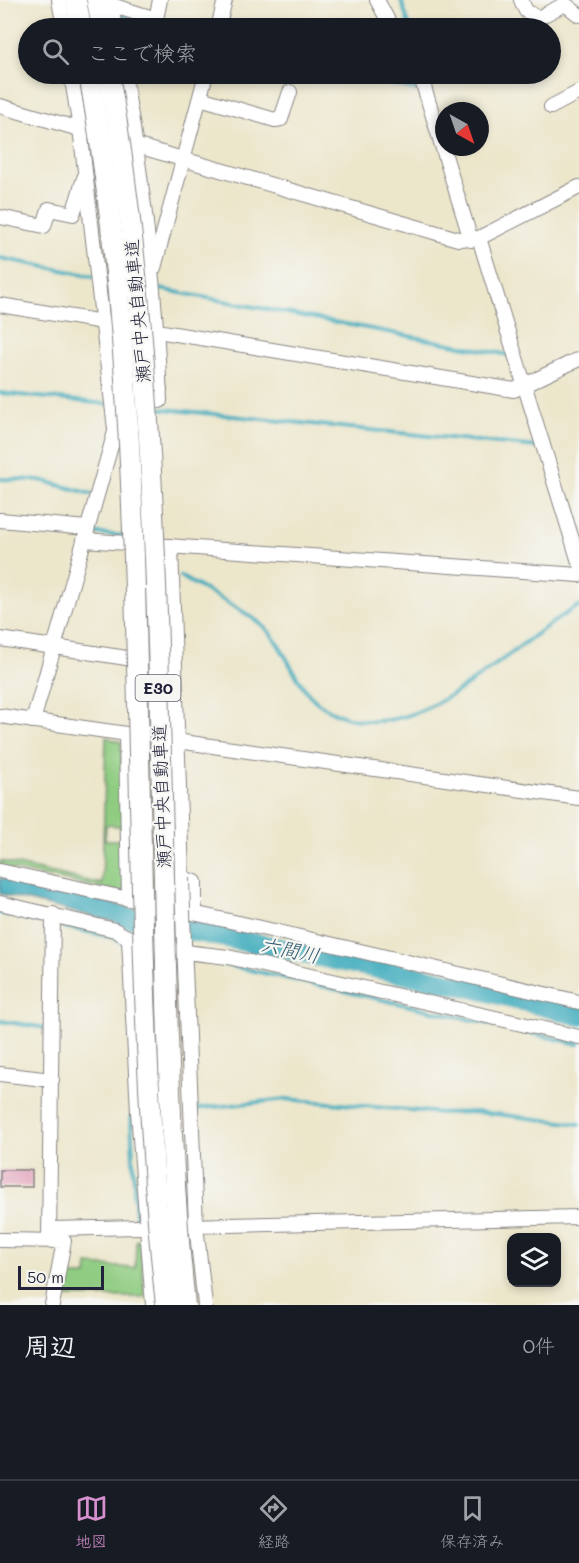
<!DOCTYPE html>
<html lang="ja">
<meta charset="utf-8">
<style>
body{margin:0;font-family:Mali,"Klee One",sans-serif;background:#20242c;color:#f1f3f6}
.controls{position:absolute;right:18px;bottom:18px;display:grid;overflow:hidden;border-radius:12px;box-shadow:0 3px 9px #0003}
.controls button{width:54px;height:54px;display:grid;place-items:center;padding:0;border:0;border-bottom:2px solid #363941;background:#171b24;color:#f1f3f6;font:30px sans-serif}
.compass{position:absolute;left:435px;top:102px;width:54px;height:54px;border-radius:50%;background:#171b24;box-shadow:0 3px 9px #0003;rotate:140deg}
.scale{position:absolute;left:18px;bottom:15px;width:86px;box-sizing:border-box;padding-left:6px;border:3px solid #22223b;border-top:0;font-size:16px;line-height:21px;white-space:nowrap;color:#22223b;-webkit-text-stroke:4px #f6f6f2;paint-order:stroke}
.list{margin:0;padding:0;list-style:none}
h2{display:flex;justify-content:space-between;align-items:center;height:78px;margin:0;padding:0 24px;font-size:26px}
h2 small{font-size:20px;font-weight:400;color:#9ea1a6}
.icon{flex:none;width:33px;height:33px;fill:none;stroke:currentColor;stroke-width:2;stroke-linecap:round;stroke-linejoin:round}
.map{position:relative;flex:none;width:579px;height:1305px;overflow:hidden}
.search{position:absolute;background:#171b24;box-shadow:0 3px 9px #0003;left:18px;right:18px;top:18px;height:66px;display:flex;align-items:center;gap:15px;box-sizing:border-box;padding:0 21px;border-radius:33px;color:#9ea1a6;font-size:22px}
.sheet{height:174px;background:#171b24}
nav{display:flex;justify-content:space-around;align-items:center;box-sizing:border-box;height:84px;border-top:2px solid #363941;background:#171b24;font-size:16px;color:#9ea1a6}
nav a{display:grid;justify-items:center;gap:3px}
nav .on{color:#d690ce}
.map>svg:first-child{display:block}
.green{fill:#8fcc81;stroke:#58775e;stroke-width:1.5;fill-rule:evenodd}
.water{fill:#3facbd;stroke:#30677c;stroke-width:1.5}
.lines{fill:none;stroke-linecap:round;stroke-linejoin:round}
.stream{stroke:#3facbd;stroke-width:4}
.river{stroke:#3facbd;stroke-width:21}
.building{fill:#e3a5be}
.minor-casing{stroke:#878483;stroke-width:16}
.highway-casing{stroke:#878483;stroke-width:22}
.minor{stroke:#fff;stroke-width:14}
.highway{stroke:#fff;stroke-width:20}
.minor-bridge-casing{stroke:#878483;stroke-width:16;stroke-linecap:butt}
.highway-bridge-casing{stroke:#878483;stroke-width:22;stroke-linecap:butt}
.minor-bridge{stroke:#fff;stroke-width:14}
.highway-bridge{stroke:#fff;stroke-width:20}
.labels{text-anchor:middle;stroke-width:4.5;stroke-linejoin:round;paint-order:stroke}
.shield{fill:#f6f6f2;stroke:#626272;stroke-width:1.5}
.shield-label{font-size:16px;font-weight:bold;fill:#22223b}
.street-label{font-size:18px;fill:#22223b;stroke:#f6f6f2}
.water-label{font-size:20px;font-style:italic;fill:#2e596f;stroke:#f6f6f2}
</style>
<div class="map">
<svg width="579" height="1305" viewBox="0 0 579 1305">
<rect width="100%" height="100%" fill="#f6f6f2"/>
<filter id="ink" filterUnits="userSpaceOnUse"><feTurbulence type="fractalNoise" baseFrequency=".0167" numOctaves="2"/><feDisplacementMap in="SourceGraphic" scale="12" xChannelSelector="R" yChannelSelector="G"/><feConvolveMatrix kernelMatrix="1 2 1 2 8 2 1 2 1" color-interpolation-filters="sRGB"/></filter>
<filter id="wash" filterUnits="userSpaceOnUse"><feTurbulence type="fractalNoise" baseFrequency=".008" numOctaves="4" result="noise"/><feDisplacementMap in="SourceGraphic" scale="24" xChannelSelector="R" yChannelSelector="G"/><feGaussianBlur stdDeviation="1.35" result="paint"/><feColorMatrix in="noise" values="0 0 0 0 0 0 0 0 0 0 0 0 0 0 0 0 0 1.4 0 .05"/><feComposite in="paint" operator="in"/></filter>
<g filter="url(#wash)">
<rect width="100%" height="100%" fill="#ece6cb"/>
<g class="green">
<path d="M 106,737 L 121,742 L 125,893 L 0,867 L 0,861 L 102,884 ZM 106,825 L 120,826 L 121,840 L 105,840 Z"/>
<polygon points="140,1239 145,1297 60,1297 65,1276 87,1276 88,1265 135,1268 136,1240"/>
</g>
<polygon class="water" points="0,878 132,908 132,926 0,894"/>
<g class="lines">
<g class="stream">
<polyline points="401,0 410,28"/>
<polyline points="118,15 138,20"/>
<polyline points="155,24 171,28"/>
<polyline points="352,74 417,90"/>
<polyline points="0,258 93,276"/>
<polyline points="160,289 509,355"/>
<polyline points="0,393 107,404"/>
<polyline points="154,408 538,447"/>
<polyline points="0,479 40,480 92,494"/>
<polyline points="89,533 126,536"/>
<path d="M 180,576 C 205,591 239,606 262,625 C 283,642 296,686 317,702 C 406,769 506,644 579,606"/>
<polyline points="0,913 115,938 125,944"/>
<polyline points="214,962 579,1044"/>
<polyline points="0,1021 47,1028"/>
<polyline points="195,1109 286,1099 442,1113 478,1112 579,1124"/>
<polyline points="133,1117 131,1117 136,1223"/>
</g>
<polyline class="river" points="125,917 479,989 579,1015"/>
</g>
<g id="blocks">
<rect class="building" x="0" y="1170" width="32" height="17"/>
</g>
</g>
<g filter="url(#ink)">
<use href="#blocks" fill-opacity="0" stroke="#878483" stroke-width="1.5"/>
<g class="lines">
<g class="minor-casing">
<g id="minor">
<polyline points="59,0 64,28"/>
<polyline points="110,0 115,28"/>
<polyline points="377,0 392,28"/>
<polyline points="521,0 526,11 538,18 565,4 579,15"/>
<polyline points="111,5 156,19 160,0"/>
<polyline points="218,28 225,0"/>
<polyline points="71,74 80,128 115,429"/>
<path d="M 124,74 C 143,181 156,292 160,401"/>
<polyline points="420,74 471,240"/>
<polyline points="200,98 275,120 281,119 290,92"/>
<polyline points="0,106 458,239 479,238 579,187"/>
<polyline points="551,107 579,92"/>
<polyline points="0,217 44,226 49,209 73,214 84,178"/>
<polyline points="479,238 579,562"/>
<polyline points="154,268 206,74"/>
<polyline points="0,305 514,390 579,359"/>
<polyline points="140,399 160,389"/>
<polyline points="0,520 87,528"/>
<polyline points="84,540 579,575"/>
<polyline points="171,546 182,878 195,882 195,913"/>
<polyline points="0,639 54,647 118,421"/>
<polyline points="0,716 579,798"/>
<polyline points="33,721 54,647 166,664"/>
<polyline points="126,735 129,899"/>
<polyline points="0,871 257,927 579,1002"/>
<path d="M 0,903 L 115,930 C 146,951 191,952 228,957 L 579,1037"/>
<polyline points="129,940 138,1112 153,1305"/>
<polyline points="184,944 196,1225 205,1305"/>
<polyline points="0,1074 52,1080"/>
<polyline points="50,1229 579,1217"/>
<polyline points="0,1240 64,1241 52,1305"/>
<polyline points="49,1240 53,914"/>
</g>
</g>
<g class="highway-casing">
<g id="highway">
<polyline points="76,0 81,28"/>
<polyline points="97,0 102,28"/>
</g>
</g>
<use href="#minor" class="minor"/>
<use href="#highway" class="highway"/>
<g class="minor-bridge-casing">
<polyline id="minor-bridge" points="182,878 184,944"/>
</g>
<g class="highway-bridge-casing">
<g id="highway-bridge">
<path d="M 89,74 C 161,479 121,897 166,1305"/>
<path d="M 109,74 C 155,339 157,609 164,878 C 167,1020 170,1163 185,1305"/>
</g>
</g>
<use href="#minor-bridge" class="minor-bridge"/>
<use href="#highway-bridge" class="highway-bridge"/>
</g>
</g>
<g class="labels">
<rect class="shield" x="135.5" y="675" width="45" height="26" rx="4.5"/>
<g class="shield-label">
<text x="158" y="694">E30</text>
</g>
<g class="street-label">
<text transform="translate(138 311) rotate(-95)" y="6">瀬戸中央自動車道</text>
<text transform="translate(162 796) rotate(-92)" y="6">瀬戸中央自動車道</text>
</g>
<g class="water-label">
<text transform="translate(290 950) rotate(12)" y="7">六間川</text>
</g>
</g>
</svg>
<div class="controls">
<button><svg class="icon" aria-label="layers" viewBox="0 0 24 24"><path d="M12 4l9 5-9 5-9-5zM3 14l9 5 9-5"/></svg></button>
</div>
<svg class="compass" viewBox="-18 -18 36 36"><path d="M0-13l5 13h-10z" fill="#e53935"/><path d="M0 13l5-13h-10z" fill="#9ea1a6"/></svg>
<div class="scale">50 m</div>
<div class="search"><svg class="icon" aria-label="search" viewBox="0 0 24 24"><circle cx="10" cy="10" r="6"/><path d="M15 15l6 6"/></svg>ここで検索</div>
</div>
<section class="sheet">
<h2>周辺<small>0件</small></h2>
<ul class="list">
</ul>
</section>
<nav>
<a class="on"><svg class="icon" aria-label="map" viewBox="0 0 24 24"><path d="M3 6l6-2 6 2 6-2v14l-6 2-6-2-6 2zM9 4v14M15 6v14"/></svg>地図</a>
<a><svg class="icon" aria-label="directions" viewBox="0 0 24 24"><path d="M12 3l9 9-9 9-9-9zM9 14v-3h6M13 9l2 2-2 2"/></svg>経路</a>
<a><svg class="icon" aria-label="saved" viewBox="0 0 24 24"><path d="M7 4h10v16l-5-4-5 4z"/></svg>保存済み</a>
</nav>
